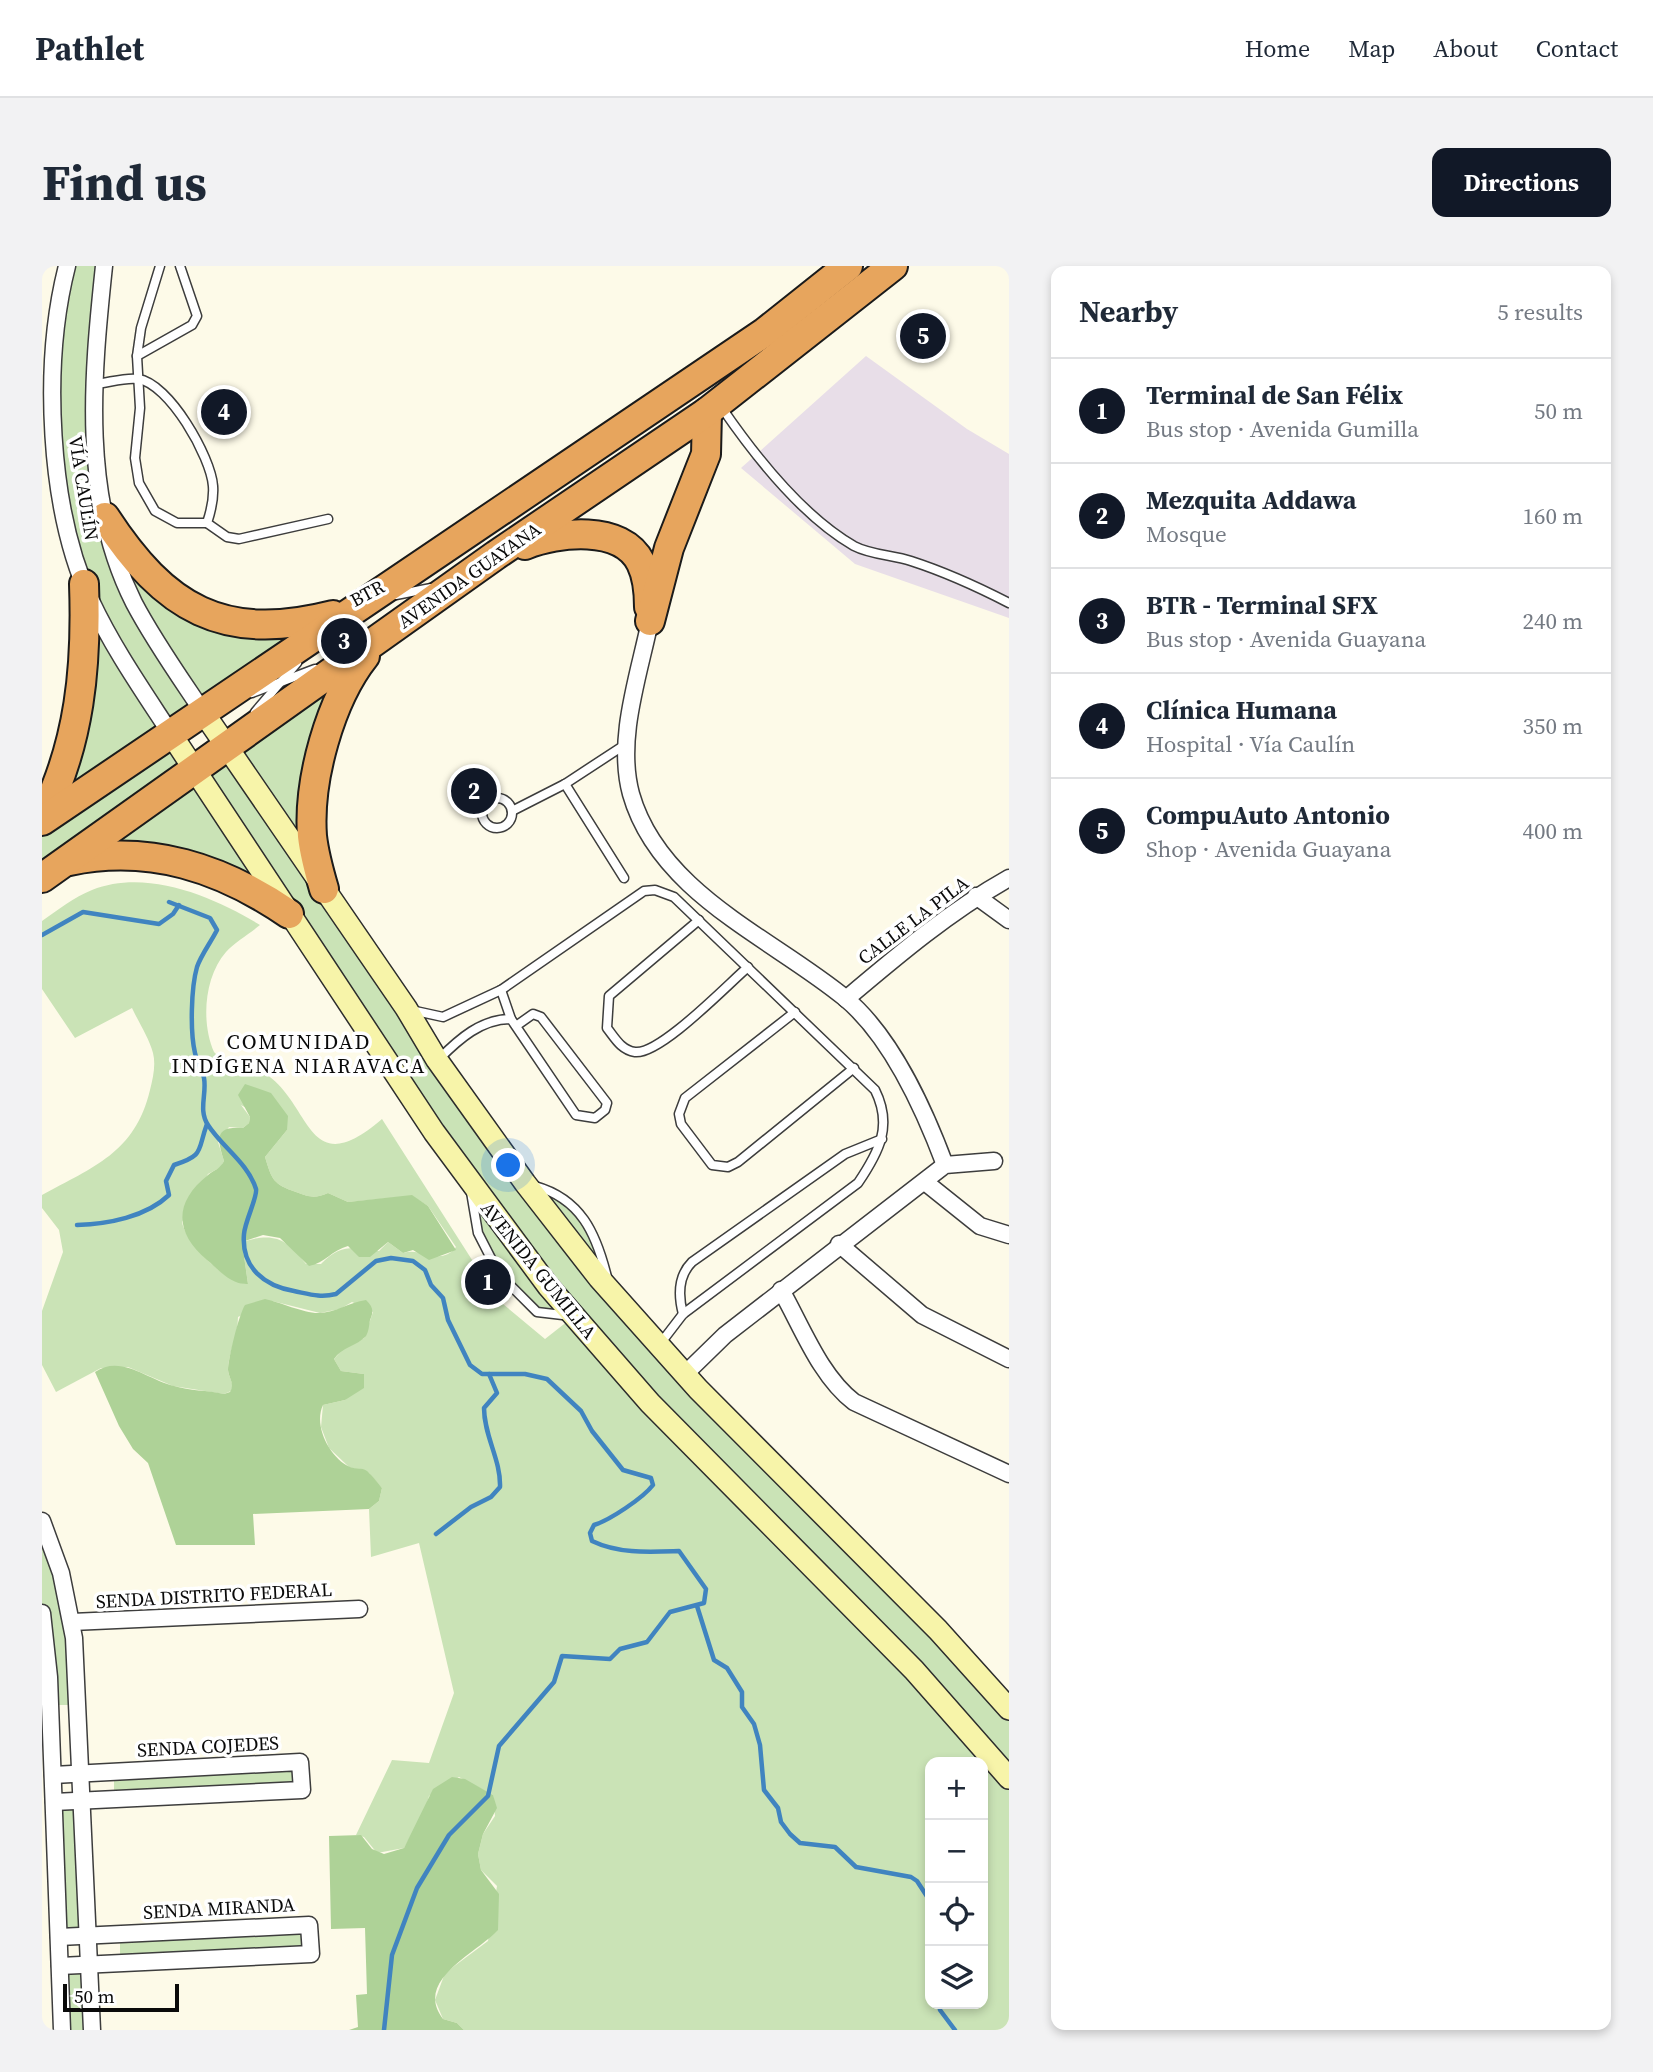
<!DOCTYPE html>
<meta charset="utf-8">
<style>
body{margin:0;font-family:"Source Serif 4",serif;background:#f2f2f3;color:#1f2937}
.controls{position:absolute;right:21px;bottom:21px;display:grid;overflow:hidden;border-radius:14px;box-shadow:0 4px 10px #0003}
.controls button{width:63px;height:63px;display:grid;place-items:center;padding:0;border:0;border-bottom:2px solid #e0e1e3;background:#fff;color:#1f2937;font:35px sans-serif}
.scale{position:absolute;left:21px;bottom:18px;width:116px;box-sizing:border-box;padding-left:7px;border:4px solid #0a0a0a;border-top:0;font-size:19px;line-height:24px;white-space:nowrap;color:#0a0a0a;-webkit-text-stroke:5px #fff;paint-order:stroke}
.you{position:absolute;left:467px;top:900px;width:24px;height:24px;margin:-18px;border:5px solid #fff;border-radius:50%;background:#1a73e8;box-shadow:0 0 0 10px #1a73e833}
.badge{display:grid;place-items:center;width:46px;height:46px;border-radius:50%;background:#111827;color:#fff;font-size:23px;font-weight:700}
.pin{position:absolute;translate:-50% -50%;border:4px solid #fff;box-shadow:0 2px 7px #0006}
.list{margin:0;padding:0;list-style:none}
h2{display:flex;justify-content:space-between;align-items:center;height:91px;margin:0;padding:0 28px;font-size:30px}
h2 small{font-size:23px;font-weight:400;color:#747a83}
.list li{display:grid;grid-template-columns:46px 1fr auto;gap:21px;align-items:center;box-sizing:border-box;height:105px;padding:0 28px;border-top:2px solid #e0e1e3}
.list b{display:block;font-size:26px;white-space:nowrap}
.list p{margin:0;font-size:23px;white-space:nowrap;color:#747a83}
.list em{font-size:23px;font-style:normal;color:#747a83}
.icon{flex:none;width:38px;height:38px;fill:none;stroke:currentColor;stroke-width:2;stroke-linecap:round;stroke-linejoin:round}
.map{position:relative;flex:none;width:967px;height:1764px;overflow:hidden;border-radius:14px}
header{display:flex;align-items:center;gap:42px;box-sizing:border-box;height:98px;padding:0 35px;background:#fff;border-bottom:2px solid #e0e1e3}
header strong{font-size:33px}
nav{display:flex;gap:38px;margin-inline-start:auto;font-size:24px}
.intro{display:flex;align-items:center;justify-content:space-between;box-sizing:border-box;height:168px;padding:0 42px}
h1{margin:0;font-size:49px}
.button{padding:18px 32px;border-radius:14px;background:#111827;color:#fff;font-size:24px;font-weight:700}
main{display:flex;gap:42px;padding:0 42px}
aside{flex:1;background:#fff;border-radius:14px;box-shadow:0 4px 10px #0003}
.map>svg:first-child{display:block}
.industrial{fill:#e8dee8}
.green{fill:#cae3b6;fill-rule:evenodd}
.forest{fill:#aed297}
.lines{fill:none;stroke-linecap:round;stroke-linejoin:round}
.stream{stroke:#4084c0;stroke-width:4.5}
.lane-casing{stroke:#3d3d3d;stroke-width:11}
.street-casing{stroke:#3d3d3d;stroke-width:19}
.secondary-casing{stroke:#2c2c2c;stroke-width:24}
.highway-casing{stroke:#1b1b1b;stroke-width:32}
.lane{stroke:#fff;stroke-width:8}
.street{stroke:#fff;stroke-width:16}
.secondary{stroke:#f7f4a9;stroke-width:21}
.highway{stroke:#e7a55d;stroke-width:28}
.labels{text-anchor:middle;stroke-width:7;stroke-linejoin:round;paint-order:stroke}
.street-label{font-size:19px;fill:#0a0a0a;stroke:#fff}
.neighbourhood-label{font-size:21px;letter-spacing:2px;fill:#0a0a0a;stroke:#fff}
</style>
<header>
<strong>Pathlet</strong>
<nav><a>Home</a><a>Map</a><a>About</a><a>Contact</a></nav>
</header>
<div class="intro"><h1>Find us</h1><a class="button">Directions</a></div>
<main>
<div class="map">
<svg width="967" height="1764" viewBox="0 0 967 1764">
<rect width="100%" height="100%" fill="#fdfae8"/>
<polygon class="industrial" points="824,90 925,163 967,188 967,352 813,298 699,202"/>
<g class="green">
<path d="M 25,0 L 60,0 L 51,108 L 63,251 L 170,350 L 311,344 L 130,467 L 152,502 L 336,373 L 297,433 L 274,595 L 483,917 L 513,926 L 550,965 L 568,1024 L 967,1443 L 967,1764 L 422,1764 L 415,1757 L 401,1753 L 393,1734 L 403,1707 L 446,1675 L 455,1620 L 439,1604 L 436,1588 L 441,1568 L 453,1550 L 451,1529 L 417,1511 L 387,1530 L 383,1544 L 362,1582 L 335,1587 L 322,1571 L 314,1569 L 350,1494 L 387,1497 L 412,1427 L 377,1277 L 329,1291 L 327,1243 L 337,1235 L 340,1222 L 327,1207 L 307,1201 L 287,1182 L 279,1161 L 281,1139 L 303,1134 L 322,1108 L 299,1105 L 292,1093 L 302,1082 L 322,1072 L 331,1046 L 310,1036 L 298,1043 L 278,1047 L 230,1035 L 196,1051 C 196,1069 187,1085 186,1103 C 186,1112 193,1116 189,1125 L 182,1128 L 131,1120 L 86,1101 L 59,1102 L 14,1126 L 0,1099 L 0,1045 L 21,986 L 17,964 L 0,942 L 0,929 C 51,901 93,887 108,824 C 111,812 114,799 111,787 C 107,772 97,757 90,742 L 33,772 L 0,723 L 0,655 C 16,644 32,631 50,624 C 105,602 172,631 218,659 C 207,668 193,676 184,686 C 162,711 159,757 172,786 C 183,799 203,797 217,804 C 271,831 261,921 340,853 L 455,1033 L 503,1073 L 531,1051 L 505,1050 L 480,1034 L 443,985 L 428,918 L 247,648 L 116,592 L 0,612 L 0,552 L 44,365 L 12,183 ZM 199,839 L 245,864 L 223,891 C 230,914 231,918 254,926 C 268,931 272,933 286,927 L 306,936 L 370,930 L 386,940 L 414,981 C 398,1001 381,981 361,987 L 346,976 L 337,985 C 312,981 298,978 279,998 L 264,998 C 244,972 232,966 200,976 L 206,1018 C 185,1019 143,976 140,956 L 166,908 L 179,901 L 182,895 L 176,876 L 187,861 L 201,862 L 207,857 L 208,851 ZM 888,1496 L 941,1496 L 941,1738 L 888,1738 Z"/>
<polygon points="0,1255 13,1289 35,1439 8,1439 0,1347"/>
<polygon points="258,1496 260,1524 72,1533 72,1506"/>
<polygon points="39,1535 46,1669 17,1671 12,1536"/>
<polygon points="267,1659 269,1688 78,1697 78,1668"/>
<polygon points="47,1699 50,1764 20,1764 18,1700"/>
</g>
<g class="forest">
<path d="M 203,818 L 229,827 L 246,850 L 245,864 L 223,891 C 230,914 231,918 254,926 C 268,931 272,933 286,927 L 306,936 L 370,929 L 386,940 L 414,984 L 387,994 L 371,984 L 361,987 L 346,976 L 328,991 L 317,991 L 306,980 C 290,984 283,997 267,1000 L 238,972 L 221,969 L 200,976 L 206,1018 C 189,1019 177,1004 165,994 C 132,966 132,936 166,909 C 172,904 178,903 182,895 C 175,873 172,860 201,862 L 207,857 L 208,851 L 196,829 Z"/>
<path d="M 223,1033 C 238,1036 261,1047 276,1047 C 294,1047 307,1036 324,1034 C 331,1041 332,1045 328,1054 C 327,1059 327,1065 324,1070 C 315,1080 300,1081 292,1093 L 299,1105 L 322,1108 L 322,1122 L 303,1134 L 281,1139 C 271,1160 288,1192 308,1201 C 315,1204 319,1201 325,1205 C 331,1210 335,1216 340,1222 L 337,1235 L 327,1243 L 211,1248 L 213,1279 L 134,1279 L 106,1197 L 91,1183 L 77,1160 L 53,1106 C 79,1088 106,1114 132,1120 C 148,1125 165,1124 182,1128 L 188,1126 C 193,1117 187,1113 186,1104 C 186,1093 197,1048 203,1039 Z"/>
<path d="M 410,1511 L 423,1513 L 451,1529 L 455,1542 L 441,1568 L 436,1588 L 439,1604 L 457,1628 L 456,1664 C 435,1687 371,1714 401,1753 L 415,1757 L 422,1764 L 307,1764 L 316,1761 L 314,1729 L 325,1728 L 323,1662 L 289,1663 L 287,1570 L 319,1569 L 330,1583 L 342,1588 L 362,1582 L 391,1523 Z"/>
</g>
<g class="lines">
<g class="stream">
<path d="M 127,636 L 168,652 L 175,664 C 169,676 159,689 155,701 C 149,722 148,766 153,787 C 155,796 160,804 162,812 C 165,828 156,844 166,859 C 180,881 206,897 214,923 C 216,930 203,955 202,968 C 199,1002 223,1020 252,1025 C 267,1028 278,1032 294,1028 L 334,995 L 349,992 L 371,995 L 383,1004 L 389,1019 L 401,1032 L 406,1054 L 428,1099 L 440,1108 L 483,1108 L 505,1113 L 539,1145 L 550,1165 L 581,1204 L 609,1212 L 611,1219 C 601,1232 568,1254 552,1259 L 548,1267 L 550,1275 C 577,1288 607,1286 637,1285 L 664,1323 L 662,1337 L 628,1346 L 605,1376 L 578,1383 L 568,1393 L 520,1390 L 512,1416 L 457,1480 L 446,1530 L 407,1569 L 375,1622 L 350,1689 L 342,1764"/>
<polyline points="0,669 41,646 117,658 131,648 137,639"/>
<path d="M 35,959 C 66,958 104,951 127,929 L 124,915 L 132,899 C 163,889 155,885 165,858"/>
<path d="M 394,1268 L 429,1241 L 449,1231 L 458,1221 C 459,1194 442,1170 442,1142 L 455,1127 L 447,1108"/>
<polyline points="655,1340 672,1394 685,1402 700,1426 700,1441 712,1458 718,1479 722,1524 736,1542 739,1556 748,1568 758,1577 793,1581 814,1601 869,1611 875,1615 888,1635"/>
<polyline points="897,1738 898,1744 913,1764"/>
</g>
<g class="lane-casing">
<g id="lane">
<polyline points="118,0 99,62 95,90 98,142 93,192 97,217 113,245 135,257 165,257"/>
<polyline points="95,90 150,59 155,50 138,0"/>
<path d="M 53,118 C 66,117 83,111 96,113 C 127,117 169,191 171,220 C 172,233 169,245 165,257 L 185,271 L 197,273 L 286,253"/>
<path d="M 680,142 C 713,190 760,250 812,280 C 829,289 851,289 869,295 C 903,306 936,321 967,337"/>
<polyline points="354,329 389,322"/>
<polyline points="210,427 273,403"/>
<polyline points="213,446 255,397"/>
<polyline points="523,518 582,612"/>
<circle cx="455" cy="547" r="15"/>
<polyline points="470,545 523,518 584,478"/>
<path d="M 657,654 L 567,730 L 565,762 C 573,772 579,784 593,786 C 618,789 685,719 706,701"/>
<polyline points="459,724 469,753"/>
<path d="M 369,744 L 401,751 L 459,724 L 602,625 L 613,624 L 632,631 L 833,824 C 851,860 837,886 816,917 L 641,1048 L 618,1078"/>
<polyline points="753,746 643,832 637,848 639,858 670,899 686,901 696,896 812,802"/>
<path d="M 397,793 C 417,773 439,753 469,753 L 534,849 L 553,852 L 563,844 L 565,837 L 499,751 L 491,748 L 474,760"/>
<path d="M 493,920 C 539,933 554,967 565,1011"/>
<polyline points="429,926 436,967 457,1008 495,1046 529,1050"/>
<path d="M 641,1048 C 636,1029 636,1010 650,996 L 803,888 L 840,873"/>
</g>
</g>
<g class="street-casing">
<g id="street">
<path d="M 25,0 C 0,98 6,243 49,335 C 71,382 101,425 129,468"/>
<path d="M 62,0 C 50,113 39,232 92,337 C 112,375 137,410 161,446"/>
<path d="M 608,355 C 597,409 574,473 589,528 C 617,627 730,672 803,732 C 850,771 882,843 903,899"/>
<polyline points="934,630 967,654"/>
<path d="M 804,733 C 856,689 908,645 967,612"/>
<polyline points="883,916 938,960 967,969"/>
<polyline points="797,978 880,1049 967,1093"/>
<path d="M 739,1024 C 760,1061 778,1110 812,1136 L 967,1208"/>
<polyline points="643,1108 683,1069 903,899 952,895"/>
<polyline points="0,1255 19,1307 32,1372 50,1764"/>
<polyline points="0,1347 7,1411 20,1764"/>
<polyline points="30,1356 317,1343"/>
<polyline points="11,1509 258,1496 260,1524 12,1536"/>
<polyline points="17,1671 267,1659 269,1688 18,1700"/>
</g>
</g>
<g class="secondary-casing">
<g id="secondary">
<polyline points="161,446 364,742 395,794 483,917 557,1012 656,1123 896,1364 967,1443"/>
<polyline points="129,468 392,866 506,1020 608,1137 872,1404 967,1512"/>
</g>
</g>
<g class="highway-casing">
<g id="highway">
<path d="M 63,251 C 123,343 181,377 291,349"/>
<path d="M 483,279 C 515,266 580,258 599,297 C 606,311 607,326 607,341"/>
<polyline points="608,355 627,282 664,188 665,146"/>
<path d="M 0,552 C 38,478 45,400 42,318"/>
<polyline points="0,555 723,66 806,0"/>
<path d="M 27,595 C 108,578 180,602 247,648"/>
<polyline points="0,612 454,289 665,146 851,0"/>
<path d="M 282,623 C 277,606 272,588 270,570 C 266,514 288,434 323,390"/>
</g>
</g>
<use href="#lane" class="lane"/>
<use href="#street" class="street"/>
<use href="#secondary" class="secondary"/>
<use href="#highway" class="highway"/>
</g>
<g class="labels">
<g class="street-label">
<text transform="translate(42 222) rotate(81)" y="7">VÍA CAULÍN</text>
<text transform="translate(427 309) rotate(-35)" y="7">AVENIDA GUAYANA</text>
<text transform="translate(325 327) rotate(-28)" y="7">BTR</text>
<text transform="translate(871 654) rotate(-37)" y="7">CALLE LA PILA</text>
<text transform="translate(497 1004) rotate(51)" y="7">AVENIDA GUMILLA</text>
<text transform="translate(172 1329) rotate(-3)" y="7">SENDA DISTRITO FEDERAL</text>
<text transform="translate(166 1480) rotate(-3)" y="7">SENDA COJEDES</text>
<text transform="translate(177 1642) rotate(-3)" y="7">SENDA MIRANDA</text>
</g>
<g class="neighbourhood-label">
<text x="257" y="783">COMUNIDAD<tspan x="257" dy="24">INDÍGENA NIARAVACA</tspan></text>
</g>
</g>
</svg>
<div class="controls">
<button>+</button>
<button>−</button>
<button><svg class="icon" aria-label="locate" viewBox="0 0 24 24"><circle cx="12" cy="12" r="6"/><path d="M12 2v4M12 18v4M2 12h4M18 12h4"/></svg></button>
<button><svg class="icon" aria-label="layers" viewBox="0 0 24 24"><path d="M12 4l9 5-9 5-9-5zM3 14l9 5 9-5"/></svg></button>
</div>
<div class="scale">50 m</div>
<div class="you"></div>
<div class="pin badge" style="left:446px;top:1016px">1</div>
<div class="pin badge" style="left:432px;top:525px">2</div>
<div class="pin badge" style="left:302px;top:375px">3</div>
<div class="pin badge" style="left:182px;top:146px">4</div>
<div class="pin badge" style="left:881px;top:70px">5</div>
</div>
<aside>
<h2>Nearby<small>5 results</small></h2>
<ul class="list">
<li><span class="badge">1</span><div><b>Terminal de San Félix</b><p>Bus stop · Avenida Gumilla</p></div><em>50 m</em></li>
<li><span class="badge">2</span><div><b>Mezquita Addawa</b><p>Mosque</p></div><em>160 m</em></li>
<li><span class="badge">3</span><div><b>BTR - Terminal SFX</b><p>Bus stop · Avenida Guayana</p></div><em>240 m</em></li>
<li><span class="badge">4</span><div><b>Clínica Humana</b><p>Hospital · Vía Caulín</p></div><em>350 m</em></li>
<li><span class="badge">5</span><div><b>CompuAuto Antonio</b><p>Shop · Avenida Guayana</p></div><em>400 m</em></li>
</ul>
</aside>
</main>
